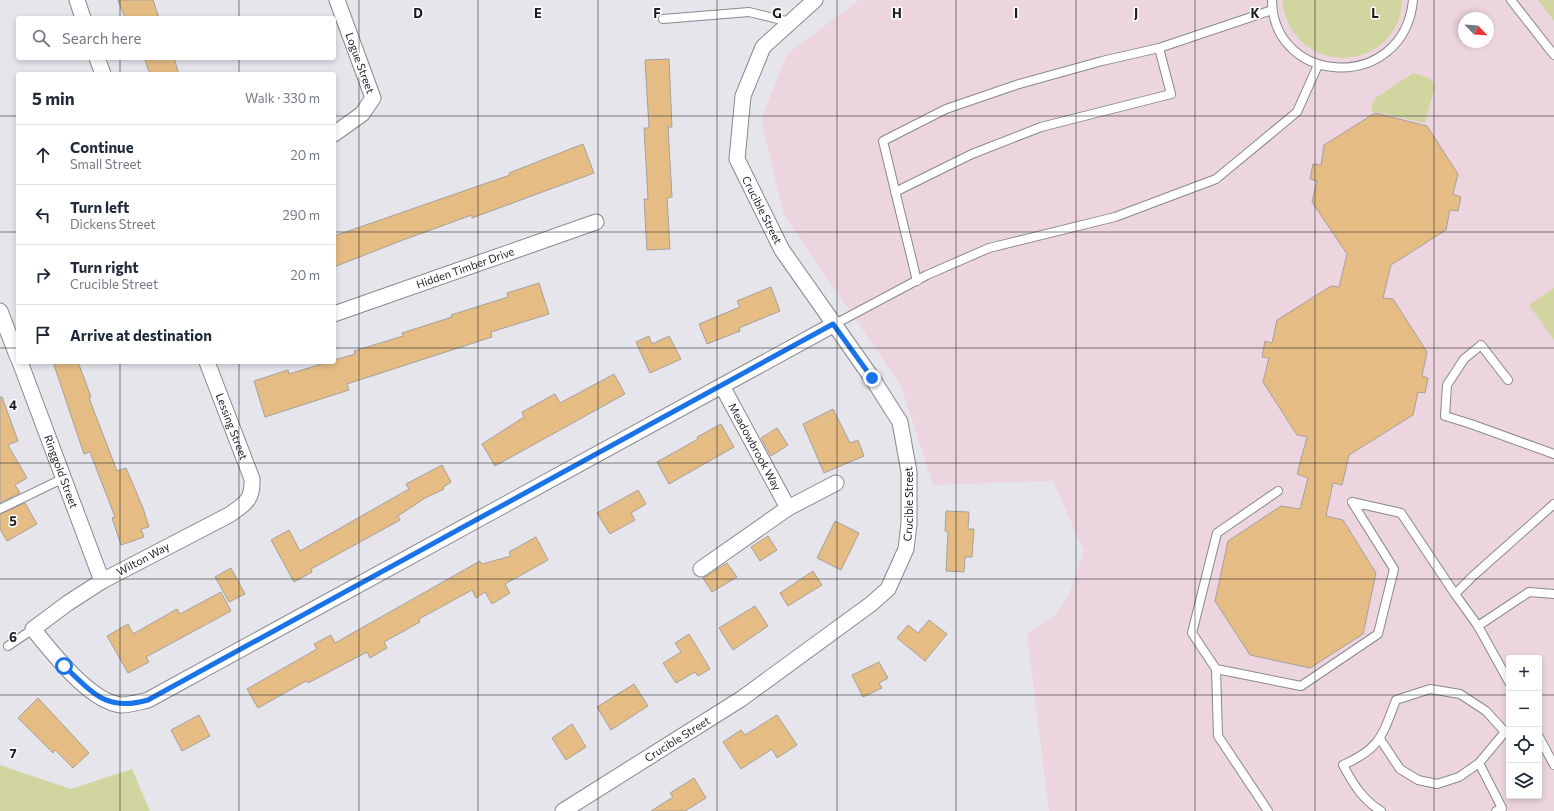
<!DOCTYPE html>
<meta charset="utf-8">
<style>
body{margin:0;font-family:Commissioner,sans-serif;background:#f2f2f3;color:#1f2937}
.controls{position:absolute;right:12px;bottom:12px;display:grid;overflow:hidden;border-radius:4px;box-shadow:0 2px 6px #0003}
.controls button{width:36px;height:36px;display:grid;place-items:center;padding:0;border:0;border-bottom:1px solid #e0e1e3;background:#fff;color:#1f2937;font:20px sans-serif}
.compass{position:absolute;left:1458px;top:12px;width:36px;height:36px;border-radius:50%;background:#fff;box-shadow:0 2px 6px #0003;rotate:115deg}
.stop{position:absolute;width:12px;height:12px;margin:-9px;border:3px solid #1a73e8;border-radius:50%;background:#fff}
.stop.end{background:#1a73e8;border-color:#fff;box-shadow:0 1px 4px #0008}
.list{margin:0;padding:0;list-style:none}
h2{display:flex;justify-content:space-between;align-items:center;height:52px;margin:0;padding:0 16px;font-size:17px}
h2 small{font-size:13px;font-weight:400;color:#747a83}
.list li{display:grid;grid-template-columns:26px 1fr auto;gap:12px;align-items:center;box-sizing:border-box;height:60px;padding:0 16px;border-top:1px solid #e0e1e3}
.list b{display:block;font-size:15px;white-space:nowrap}
.list p{margin:0;font-size:13px;white-space:nowrap;color:#747a83}
.list em{font-size:13px;font-style:normal;color:#747a83}
.icon{flex:none;width:22px;height:22px;fill:none;stroke:currentColor;stroke-width:2;stroke-linecap:round;stroke-linejoin:round}
.map{position:relative;flex:none;width:1554px;height:811px;overflow:hidden}
.search{position:absolute;background:#fff;box-shadow:0 2px 6px #0003;left:16px;top:16px;width:320px;height:44px;display:flex;align-items:center;gap:10px;box-sizing:border-box;padding:0 14px;border-radius:4px;color:#747a83;font-size:15px}
.panel{position:absolute;background:#fff;box-shadow:0 2px 6px #0003;left:16px;top:72px;width:320px;height:292px;border-radius:4px}
.map>svg:first-child{display:block}
.education{fill:#edd5df;fill-rule:evenodd}
.green{fill:#d1d5a0}
.building{fill:#e5bd84;stroke:#a5a19c}
.lines{fill:none;stroke-linecap:round;stroke-linejoin:round}
.service-casing{stroke:#89888e;stroke-width:10}
.minor-casing{stroke:#89888e;stroke-width:17}
.service{stroke:#fff;stroke-width:8}
.minor{stroke:#fff;stroke-width:15}
.route{stroke:#1a73e8;stroke-width:5}
.grid{fill:none;stroke:#1e1e20;stroke-width:1;stroke-opacity:0.55}
.labels{text-anchor:middle;stroke-width:3;stroke-linejoin:round;paint-order:stroke}
.street-label{font-size:11px;fill:#1e1e20;stroke:#fff}
.grid-label{font-size:13px;text-anchor:middle;font-weight:bold;fill:#1e1e20;stroke:#fff;stroke-width:3;stroke-linejoin:round;paint-order:stroke}
</style>
<div class="map">
<svg width="1554" height="811" viewBox="0 0 1554 811">
<rect width="100%" height="100%" fill="#e6e5ec"/>
<path class="education" d="M 859,0 L 1554,0 L 1554,811 L 1049,811 L 1027,633 L 1057,613 L 1070,592 L 1084,551 L 1053,481 L 933,485 L 901,386 L 784,215 L 761,120 L 787,54 ZM 1464,18 L 1488,18 L 1488,42 L 1464,42 ZM 1509,658 L 1539,658 L 1539,796 L 1509,796 Z"/>
<g class="green">
<path d="M 1282,0 L 1402,0 C 1400,72 1293,82 1282,0 Z"/>
<polygon points="1538,0 1554,0 1554,21"/>
<polygon points="1413,73 1429,78 1435,86 1425,123 1371,111 1374,99"/>
<polygon points="1554,288 1554,340 1529,305"/>
<polygon points="0,765 71,789 132,769 150,811 0,811"/>
</g>
<g class="building">
<polygon points="118,0 153,0 159,18 125,18"/>
<polygon points="144,58 174,58 179,74 150,74"/>
<polygon points="669,59 672,127 668,127 672,197 667,198 670,249 647,250 644,199 648,199 644,128 649,128 645,60"/>
<polygon points="1375,113 1427,126 1458,174 1453,194 1461,197 1458,211 1450,210 1446,230 1391,265 1383,298 1393,299 1427,352 1422,376 1428,378 1425,393 1418,392 1413,415 1349,455 1342,485 1333,483 1326,516 1343,520 1376,573 1363,634 1310,668 1250,655 1215,601 1228,541 1281,506 1300,509 1308,478 1297,474 1307,437 1297,435 1263,382 1269,358 1262,357 1265,341 1272,343 1277,320 1331,286 1339,287 1347,254 1312,202 1317,181 1310,179 1313,164 1321,165 1324,145"/>
<polygon points="583,144 594,173 472,218 472,215 403,240 334,267 334,236 510,175 509,173"/>
<polygon points="539,283 549,314 491,332 492,337 347,384 349,390 265,417 254,381 288,370 289,374 328,362 334,362 334,360 355,354 354,351 403,336 402,333 452,317 451,315 508,297 507,293"/>
<polygon points="771,287 780,311 739,328 740,331 707,344 699,324 740,307 737,301"/>
<polygon points="649,336 652,344 669,336 681,359 650,373 636,342"/>
<polygon points="53,362 78,362 91,397 89,398 117,471 126,468 143,508 149,527 141,529 144,537 121,545 112,518 115,517 90,452 84,454"/>
<polygon points="614,374 625,394 495,466 482,444 524,417 522,412 555,394 560,403"/>
<polygon points="0,397 2,397 18,441 8,445 27,478 15,485 20,493 0,503"/>
<polygon points="833,409 850,443 858,440 864,456 824,473 803,424"/>
<polygon points="721,424 734,447 669,484 657,462 698,439 697,437"/>
<polygon points="777,428 788,445 771,456 761,438"/>
<polygon points="442,465 451,482 443,487 444,489 425,498 398,516 400,520 311,569 312,572 294,582 271,540 289,530 300,551 409,489 406,484"/>
<polygon points="638,490 646,504 631,513 635,520 610,534 597,513"/>
<polygon points="25,503 37,524 7,541 0,529 0,514"/>
<polygon points="946,511 969,512 968,529 974,529 972,557 965,557 964,572 946,571 948,532 945,531"/>
<polygon points="835,521 859,533 841,570 817,558"/>
<polygon points="768,536 777,550 760,561 751,547"/>
<polygon points="536,537 548,560 505,584 510,593 492,604 485,592 476,598 472,590 419,619 420,622 384,642 387,648 370,658 367,652 308,683 306,681 258,708 247,689 317,649 314,644 331,635 335,643 480,561 482,564 511,556 509,552"/>
<polygon points="727,563 737,577 712,592 703,578"/>
<polygon points="231,568 245,594 229,602 215,577"/>
<polygon points="813,571 822,585 788,606 780,593"/>
<polygon points="221,592 231,611 146,657 149,662 128,673 107,636 128,624 133,634 177,609 180,614"/>
<polygon points="755,606 768,626 733,650 719,628"/>
<polygon points="929,620 947,634 925,661 897,638 908,625 918,633"/>
<polygon points="689,634 710,669 698,676 695,672 676,683 663,663 681,652 675,643"/>
<polygon points="879,662 888,678 879,683 882,688 863,697 852,675"/>
<polygon points="634,684 648,706 611,730 597,707"/>
<polygon points="38,698 89,753 73,768 55,750 53,753 18,718"/>
<polygon points="199,715 210,736 182,751 171,730"/>
<polygon points="777,715 797,745 777,758 772,749 741,769 723,742 741,730 745,735"/>
<polygon points="572,724 586,747 566,760 552,738"/>
<polygon points="694,778 706,798 685,811 651,811 673,797 670,793"/>
</g>
<g class="lines">
<g class="service-casing">
<g id="service">
<path d="M 1272,0 C 1273,87 1404,93 1413,0"/>
<polyline points="1511,0 1554,55"/>
<polyline points="663,19 749,12 790,22"/>
<polyline points="1159,48 1272,10"/>
<polyline points="895,192 972,154 1041,127 1171,94 1159,48 1102,61 1016,85 946,109 883,141 917,281"/>
<polyline points="833,325 927,275 989,248 1115,217 1216,179 1297,112 1318,65"/>
<polyline points="1508,380 1481,345 1464,359 1447,385 1445,416 1471,424 1554,454"/>
<polyline points="1278,491 1217,533 1192,633 1216,669 1301,686 1378,634 1394,569 1352,502 1401,513 1455,594"/>
<polyline points="0,509 64,478"/>
<polyline points="1478,626 1529,592 1554,594"/>
<polyline points="8,646 33,629"/>
<polyline points="1216,669 1218,736 1268,811"/>
<polyline points="1509,682 1478,626 1455,594 1473,576 1554,504"/>
<polyline points="1539,737 1554,765"/>
<polyline points="1380,739 1400,769 1418,780 1437,784 1459,777 1479,763"/>
<path d="M 1381,811 C 1363,800 1353,784 1343,765 C 1381,748 1382,736 1396,700 L 1430,689 L 1460,694 L 1486,711 L 1505,732"/>
<polyline points="1496,811 1502,808 1479,763 1505,732 1509,731"/>
</g>
</g>
<g class="minor-casing">
<g id="minor">
<polyline points="77,0 83,18"/>
<polyline points="97,58 103,74"/>
<polyline points="334,134 362,114 373,98 337,0"/>
<polyline points="0,311 18,358"/>
<path id="s1" d="M 334,314 L 596,222"/>
<path id="s2" d="M 20,362 L 102,581"/>
<path id="s3" d="M 207,362 L 252,479 C 253,500 245,504 229,515 L 102,581 L 68,603 L 33,629 C 51,651 90,702 121,705 C 130,705 139,702 148,700 L 833,325"/>
<path id="s4" d="M 722,386 L 788,508 L 836,483"/>
<polyline points="701,569 788,508"/>
<path id="s5" d="M 563,811 L 741,699 L 871,604 L 888,589 L 906,549 L 909,524 L 909,472 L 900,422 L 872,378 L 782,250 L 737,159 L 743,96 L 763,47 L 815,0"/>
</g>
</g>
<use href="#service" class="service"/>
<use href="#minor" class="minor"/>
</g>
<g class="lines">
<path class="route" d="M 64,666 C 93,693 106,712 148,700 L 833,324 L 872,378"/>
</g>
<path class="grid" d="M 120,0 L 120,18M 239,0 L 239,18M 359,0 L 359,811M 478,0 L 478,811M 598,0 L 598,811M 717,0 L 717,811M 837,0 L 837,811M 956,0 L 956,811M 1076,0 L 1076,811M 1195,0 L 1195,811M 1315,0 L 1315,811M 1434,0 L 1434,811M 120,58 L 120,74M 239,58 L 239,74M 0,116 L 18,116M 334,116 L 1554,116M 0,232 L 18,232M 334,232 L 1554,232M 0,348 L 18,348M 334,348 L 1554,348M 120,362 L 120,811M 239,362 L 239,811M 0,463 L 1554,463M 0,579 L 1554,579M 0,695 L 1509,695M 1539,695 L 1554,695"/>
<g class="labels">
<g class="street-label">
<text transform="translate(360 63) rotate(70)" y="4">Logue Street</text>
<text transform="translate(762 210) rotate(63)" y="4">Crucible Street</text>
<text dy="4" stroke="none"><textPath href="#s1" startOffset="139">Hidden Timber Drive</textPath></text>
<text dy="4" stroke="none"><textPath href="#s3" startOffset="69">Lessing Street</textPath></text>
<text dy="4" stroke="none"><textPath href="#s4" startOffset="69">Meadowbrook Way</textPath></text>
<text dy="4" stroke="none"><textPath href="#s2" startOffset="117">Ringgold Street</textPath></text>
<text dy="4" stroke="none"><textPath href="#s5" startOffset="483">Crucible Street</textPath></text>
<text transform="translate(143 559) rotate(-28)" y="4">Wilton Way</text>
<text dy="4" stroke="none"><textPath href="#s5" startOffset="135">Crucible Street</textPath></text>
</g>
</g>
<g class="grid-label">
<text x="418" y="18">D</text>
<text x="538" y="18">E</text>
<text x="657" y="18">F</text>
<text x="777" y="18">G</text>
<text x="897" y="18">H</text>
<text x="1016" y="18">I</text>
<text x="1136" y="18">J</text>
<text x="1255" y="18">K</text>
<text x="1375" y="18">L</text>
<text x="13" y="410">4</text>
<text x="13" y="526">5</text>
<text x="13" y="642">6</text>
<text x="13" y="758">7</text>
</g>
</svg>
<div class="controls">
<button>+</button>
<button>−</button>
<button><svg class="icon" aria-label="locate" viewBox="0 0 24 24"><circle cx="12" cy="12" r="6"/><path d="M12 2v4M12 18v4M2 12h4M18 12h4"/></svg></button>
<button><svg class="icon" aria-label="layers" viewBox="0 0 24 24"><path d="M12 4l9 5-9 5-9-5zM3 14l9 5 9-5"/></svg></button>
</div>
<svg class="compass" viewBox="-18 -18 36 36"><path d="M0-13l5 13h-10z" fill="#e53935"/><path d="M0 13l5-13h-10z" fill="#747a83"/></svg>
<div class="stop" style="left:64px;top:666px"></div>
<div class="stop end" style="left:872px;top:378px"></div>
<div class="search"><svg class="icon" aria-label="search" viewBox="0 0 24 24"><circle cx="10" cy="10" r="6"/><path d="M15 15l6 6"/></svg>Search here</div>
<section class="panel">
<h2>5 min<small>Walk · 330 m</small></h2>
<ul class="list">
<li><svg class="icon" aria-label="ahead" viewBox="0 0 24 24"><path d="M12 20V5M6 11l6-6 6 6"/></svg><div><b>Continue</b><p>Small Street</p></div><em>20 m</em></li>
<li><svg class="icon" aria-label="left" viewBox="0 0 24 24"><path d="M17 20v-9H6M10 6l-5 5 5 5"/></svg><div><b>Turn left</b><p>Dickens Street</p></div><em>290 m</em></li>
<li><svg class="icon" aria-label="right" viewBox="0 0 24 24"><path d="M7 20v-9h11M14 6l5 5-5 5"/></svg><div><b>Turn right</b><p>Crucible Street</p></div><em>20 m</em></li>
<li><svg class="icon" aria-label="arrive" viewBox="0 0 24 24"><path d="M6 21V4h12l-3 4 3 4H6"/></svg><div><b>Arrive at destination</b></div></li>
</ul>
</section>
</div>
